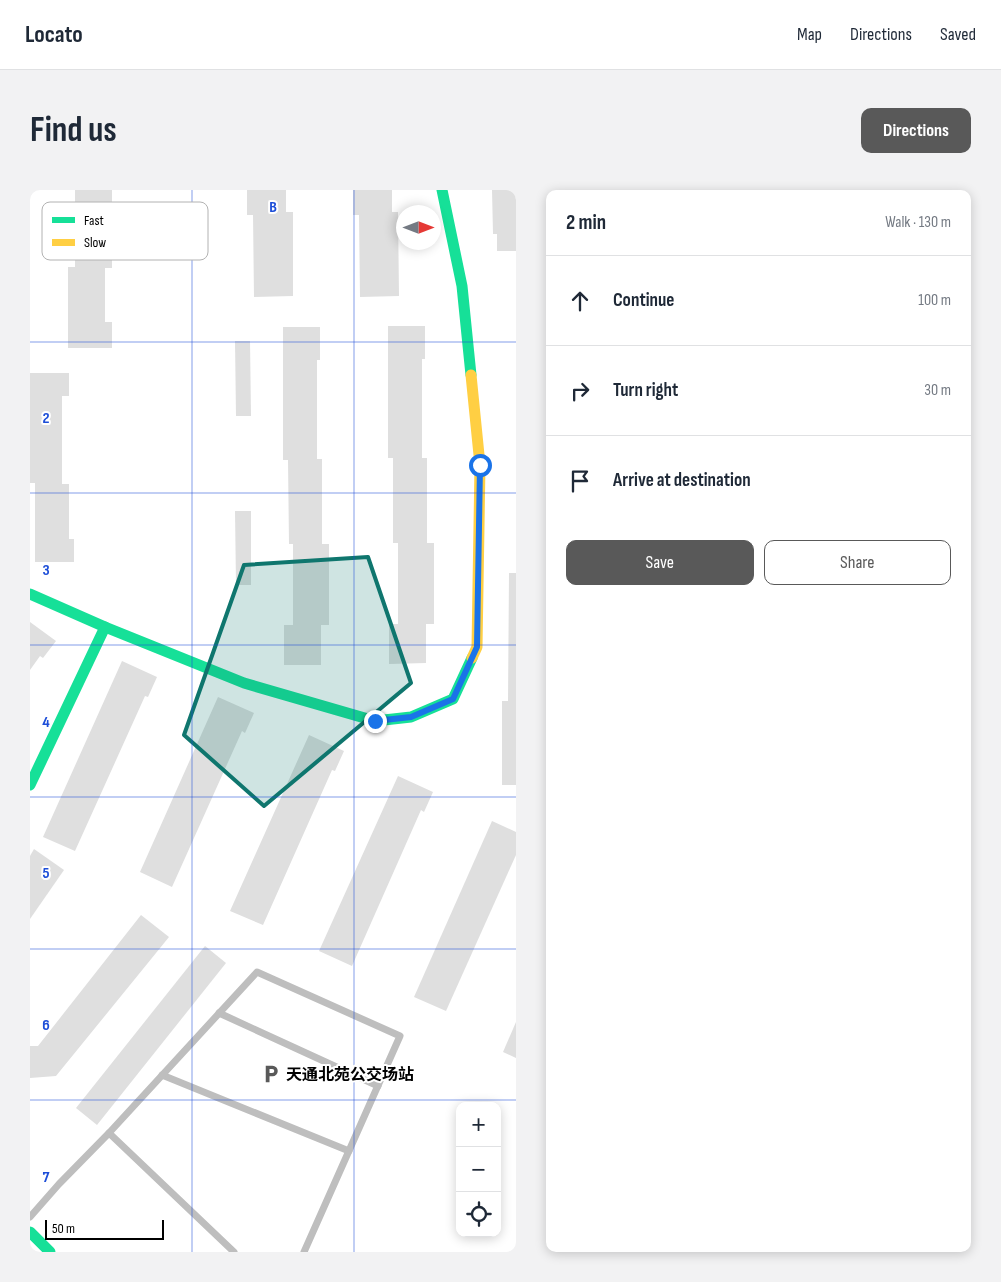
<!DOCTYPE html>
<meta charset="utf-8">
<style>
body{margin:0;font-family:"Sofia Sans Condensed","Noto Sans SC",sans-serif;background:#f2f2f3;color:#1f2937}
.controls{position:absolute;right:15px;bottom:15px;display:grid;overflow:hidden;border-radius:10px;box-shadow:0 2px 12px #0003}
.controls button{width:45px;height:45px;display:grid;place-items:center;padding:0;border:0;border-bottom:1px solid #e0e1e3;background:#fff;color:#1f2937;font:25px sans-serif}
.compass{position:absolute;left:366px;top:15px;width:45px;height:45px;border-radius:50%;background:#fff;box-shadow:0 2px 12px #0003;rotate:90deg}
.scale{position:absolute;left:15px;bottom:12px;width:119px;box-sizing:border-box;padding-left:5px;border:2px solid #000;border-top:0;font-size:14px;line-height:18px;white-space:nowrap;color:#000;-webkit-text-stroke:4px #fff;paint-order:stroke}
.stop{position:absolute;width:15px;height:15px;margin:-11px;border:4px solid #1a73e8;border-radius:50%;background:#fff}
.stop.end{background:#1a73e8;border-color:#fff;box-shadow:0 1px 5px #0008}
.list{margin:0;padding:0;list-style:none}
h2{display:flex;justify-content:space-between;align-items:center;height:65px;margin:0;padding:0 20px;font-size:21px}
h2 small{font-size:16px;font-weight:400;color:#747a83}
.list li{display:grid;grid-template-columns:32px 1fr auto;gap:15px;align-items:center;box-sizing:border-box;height:90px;padding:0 20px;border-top:1px solid #e0e1e3}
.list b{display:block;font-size:19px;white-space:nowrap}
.list em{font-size:16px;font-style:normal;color:#747a83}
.actions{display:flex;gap:10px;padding:15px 20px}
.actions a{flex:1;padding:11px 0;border:1px solid #595959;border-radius:10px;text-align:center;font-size:18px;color:#595959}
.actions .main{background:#595959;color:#fff}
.icon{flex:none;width:28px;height:28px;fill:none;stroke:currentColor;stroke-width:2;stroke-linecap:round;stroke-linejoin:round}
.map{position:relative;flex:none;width:486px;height:1062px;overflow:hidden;border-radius:10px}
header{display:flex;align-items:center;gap:30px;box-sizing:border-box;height:70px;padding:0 25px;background:#fff;border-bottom:1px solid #e0e1e3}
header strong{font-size:24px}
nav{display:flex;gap:28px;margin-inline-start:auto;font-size:18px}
.intro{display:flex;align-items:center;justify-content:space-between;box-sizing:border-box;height:120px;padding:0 30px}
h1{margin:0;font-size:35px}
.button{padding:12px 22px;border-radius:10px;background:#595959;color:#fff;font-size:18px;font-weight:700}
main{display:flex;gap:30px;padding:0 30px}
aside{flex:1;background:#fff;border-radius:10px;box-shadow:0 2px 12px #0003}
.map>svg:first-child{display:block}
.building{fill:#dfdfdf}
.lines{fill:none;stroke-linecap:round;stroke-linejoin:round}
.lane{stroke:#bebebe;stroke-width:7}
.fast{stroke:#16e098;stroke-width:11}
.slow{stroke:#ffcf43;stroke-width:11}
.route{stroke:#1a73e8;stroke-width:6}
.marked{fill:#0f766e;fill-opacity:0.2;stroke:#0f766e;stroke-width:4;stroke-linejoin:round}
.grid{fill:none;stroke:#1d4ed8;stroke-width:1;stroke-opacity:0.55}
.labels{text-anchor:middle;stroke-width:4;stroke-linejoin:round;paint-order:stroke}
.poi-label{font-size:16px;font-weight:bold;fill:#000;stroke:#fff;text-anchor:start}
.key{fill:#fff;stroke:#b2b2b2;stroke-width:1}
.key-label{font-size:14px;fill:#000}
.grid-label{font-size:16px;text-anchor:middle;font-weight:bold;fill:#1d4ed8;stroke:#fff;stroke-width:4;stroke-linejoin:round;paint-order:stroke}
</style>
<header>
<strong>Locato</strong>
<nav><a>Map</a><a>Directions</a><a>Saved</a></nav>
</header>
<div class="intro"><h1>Find us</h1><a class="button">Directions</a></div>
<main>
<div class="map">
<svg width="486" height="1062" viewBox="0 0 486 1062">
<rect width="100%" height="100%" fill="#fff"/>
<g class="building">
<polygon points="45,0 82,0 82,78 75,78 75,132 82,132 82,158 38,158 38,77 45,77"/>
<polygon points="217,0 256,0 256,22 263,22 263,106 224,107 223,25 217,25"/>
<polygon points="323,0 362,0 362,22 368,22 369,106 330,107 329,25 323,25"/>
<polygon points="462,0 486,0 486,61 467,61 467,44 463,44"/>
<polygon points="358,136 395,136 395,169 392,169 392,268 397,268 397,353 404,353 404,434 396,434 396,473 359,474 359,434 368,434 368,353 363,353 363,268 358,268"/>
<polygon points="253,137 290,137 290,170 287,170 287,269 292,269 292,354 299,354 299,435 291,435 291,475 254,475 254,435 263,435 263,354 259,354 258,270 253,270"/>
<polygon points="205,151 220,151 221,226 206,226"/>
<polygon points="0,183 39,183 39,206 32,206 32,294 39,294 39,349 44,349 44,372 5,372 5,293 0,293"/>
<polygon points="205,321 221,321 221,395 206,395"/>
<polygon points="479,383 486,383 486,595 472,595 472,511 478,511"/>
<polygon points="0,432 26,451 13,468 10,466 0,480"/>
<polygon points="92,471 127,487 118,507 115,506 45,661 13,647"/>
<polygon points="188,507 224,523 215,543 212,541 142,697 110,682"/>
<polygon points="279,545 314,561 305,581 302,580 233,735 200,721"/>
<polygon points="368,586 403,602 394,622 391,620 322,776 289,761"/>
<polygon points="462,631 486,642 486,665 416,821 384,807"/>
<polygon points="4,659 34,680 0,729 0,666"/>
<polygon points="111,725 139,747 26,886 0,888 0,856 8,856"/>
<polygon points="175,756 196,773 67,935 46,918"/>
<polygon points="486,832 486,868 473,862"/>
</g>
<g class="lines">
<g class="lane">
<polyline points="189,823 348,896"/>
<polyline points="132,885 319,961"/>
<polyline points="79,943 227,782 370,846 274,1062"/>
<polyline points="0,1027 29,994 79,943 204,1062"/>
</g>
<g class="fast">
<polyline points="412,0 432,96 441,185"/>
<polyline points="0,404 75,437 214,493 345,531 381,527 423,509 442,468"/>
<polyline points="0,595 75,437"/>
<polyline points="0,1042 20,1062"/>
</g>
<polyline class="slow" points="441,185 450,275 447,457 442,468"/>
</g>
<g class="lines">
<polyline class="route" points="345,531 381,527 423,509 447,457 450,275"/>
</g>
<path class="marked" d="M 338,367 L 381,493 L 234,616 L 154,545 L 214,375 Z"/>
<path class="grid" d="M 162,0 L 162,1062M 324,0 L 324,1062M 0,152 L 486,152M 0,303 L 486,303M 0,455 L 486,455M 0,607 L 486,607M 0,759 L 486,759M 0,910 L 486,910"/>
<defs>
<g id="parking-bare" transform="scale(1.5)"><path d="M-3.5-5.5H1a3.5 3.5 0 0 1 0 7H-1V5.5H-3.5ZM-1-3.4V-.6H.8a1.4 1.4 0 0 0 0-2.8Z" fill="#595959" stroke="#fff" stroke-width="2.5" paint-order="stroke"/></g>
</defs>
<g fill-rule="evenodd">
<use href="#parking-bare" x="241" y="884"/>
</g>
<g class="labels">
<g class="poi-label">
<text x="256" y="890">天通北苑公交场站</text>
</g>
</g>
<rect x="12" y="12" width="166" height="58" rx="8" class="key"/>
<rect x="22" y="27" width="23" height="6" fill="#16e098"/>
<rect x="22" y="49" width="23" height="7" fill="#ffcf43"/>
<g class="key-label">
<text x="54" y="35">Fast</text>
<text x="54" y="57">Slow</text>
</g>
<g class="grid-label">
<text x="243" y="22">B</text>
<text x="16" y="233">2</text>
<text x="16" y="385">3</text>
<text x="16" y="537">4</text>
<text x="16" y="688">5</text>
<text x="16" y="840">6</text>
<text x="16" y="992">7</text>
</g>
</svg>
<div class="controls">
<button>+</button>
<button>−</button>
<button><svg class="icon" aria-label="locate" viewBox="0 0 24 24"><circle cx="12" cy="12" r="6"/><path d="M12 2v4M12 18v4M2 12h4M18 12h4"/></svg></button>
</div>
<svg class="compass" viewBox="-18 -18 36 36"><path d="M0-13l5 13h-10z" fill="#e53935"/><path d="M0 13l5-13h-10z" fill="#747a83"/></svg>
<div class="scale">50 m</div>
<div class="stop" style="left:450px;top:275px"></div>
<div class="stop end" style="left:345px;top:531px"></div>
</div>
<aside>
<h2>2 min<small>Walk · 130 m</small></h2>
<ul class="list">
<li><svg class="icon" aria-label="ahead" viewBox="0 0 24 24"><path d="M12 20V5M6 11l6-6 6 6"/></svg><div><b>Continue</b></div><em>100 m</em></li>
<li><svg class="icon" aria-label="right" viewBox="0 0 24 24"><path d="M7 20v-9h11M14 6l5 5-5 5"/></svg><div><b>Turn right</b></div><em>30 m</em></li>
<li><svg class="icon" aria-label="arrive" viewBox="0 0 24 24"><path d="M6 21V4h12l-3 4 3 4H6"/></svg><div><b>Arrive at destination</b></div></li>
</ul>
<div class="actions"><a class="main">Save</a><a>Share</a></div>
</aside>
</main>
